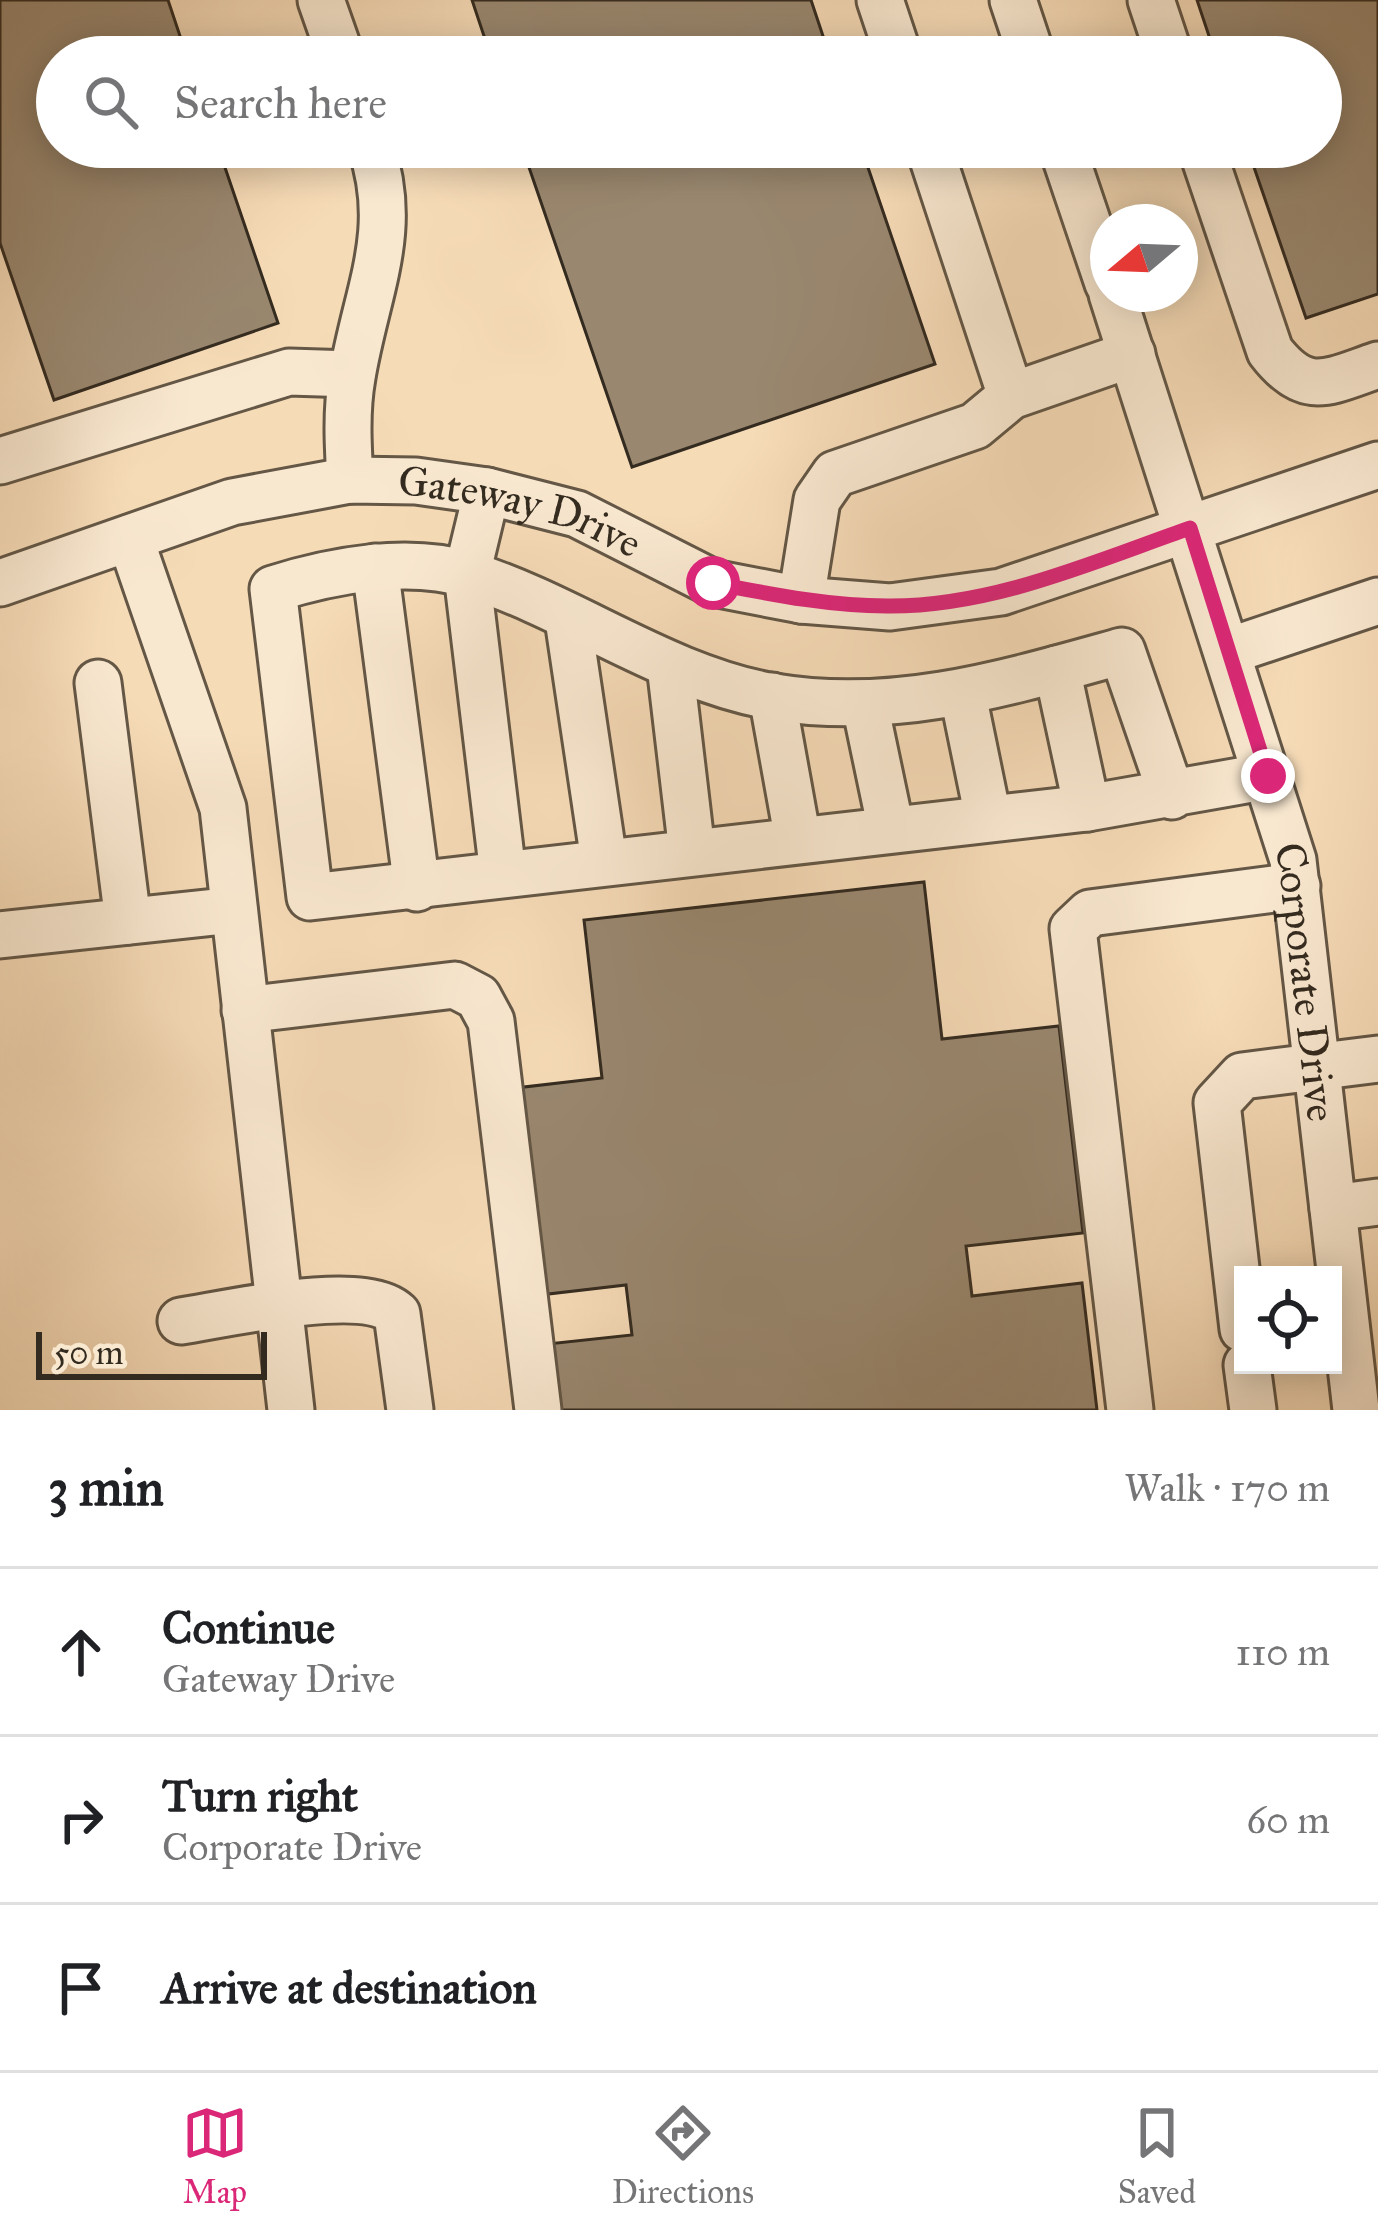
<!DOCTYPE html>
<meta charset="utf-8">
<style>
body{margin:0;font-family:"IM FELL Great Primer",serif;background:#f2f2f2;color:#202124}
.controls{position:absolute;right:36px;bottom:36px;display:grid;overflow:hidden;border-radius:0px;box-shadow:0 6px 30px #0003}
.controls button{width:108px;height:108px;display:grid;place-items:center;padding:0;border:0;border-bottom:3px solid #e0e0e0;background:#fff;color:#202124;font:60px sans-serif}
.compass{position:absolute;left:1090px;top:204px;width:108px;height:108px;border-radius:50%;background:#fff;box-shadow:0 6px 30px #0003;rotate:251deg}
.scale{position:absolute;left:36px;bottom:30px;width:231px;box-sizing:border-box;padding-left:12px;border:6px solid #342b20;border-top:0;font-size:33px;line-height:42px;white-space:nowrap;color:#342b20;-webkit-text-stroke:9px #f9e8d0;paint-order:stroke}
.stop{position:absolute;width:36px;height:36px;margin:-27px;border:9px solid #db2777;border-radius:50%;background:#fff}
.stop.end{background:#db2777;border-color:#fff;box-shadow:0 3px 12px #0008}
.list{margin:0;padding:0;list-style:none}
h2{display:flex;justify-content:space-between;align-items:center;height:156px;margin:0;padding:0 48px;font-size:51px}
h2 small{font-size:39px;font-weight:400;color:#757577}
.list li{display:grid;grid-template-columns:78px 1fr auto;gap:36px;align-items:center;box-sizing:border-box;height:168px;padding:0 48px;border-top:3px solid #e0e0e0}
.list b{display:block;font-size:45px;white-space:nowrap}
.list p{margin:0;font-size:39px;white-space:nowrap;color:#757577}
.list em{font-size:39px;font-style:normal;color:#757577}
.icon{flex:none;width:66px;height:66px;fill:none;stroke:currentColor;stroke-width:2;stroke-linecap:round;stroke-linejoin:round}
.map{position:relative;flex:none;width:1378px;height:1410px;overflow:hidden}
.search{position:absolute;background:#fff;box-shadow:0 6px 30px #0003;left:36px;right:36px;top:36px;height:132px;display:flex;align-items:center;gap:30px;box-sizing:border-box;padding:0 42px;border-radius:66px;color:#757577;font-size:45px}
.sheet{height:660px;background:#fff}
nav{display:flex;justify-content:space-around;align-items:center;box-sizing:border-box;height:168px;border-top:3px solid #e0e0e0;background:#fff;font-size:33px;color:#757577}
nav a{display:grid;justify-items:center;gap:6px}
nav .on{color:#db2777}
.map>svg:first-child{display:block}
.building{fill:#99876f;stroke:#342b20;stroke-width:3}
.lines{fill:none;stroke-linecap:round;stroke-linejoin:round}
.minor-casing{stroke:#645746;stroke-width:51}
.minor{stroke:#f9e8d0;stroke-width:45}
.route{stroke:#db2777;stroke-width:15}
.labels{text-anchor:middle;stroke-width:10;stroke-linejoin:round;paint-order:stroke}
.street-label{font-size:42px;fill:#342b20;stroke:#f9e8d0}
</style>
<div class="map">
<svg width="1378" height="1410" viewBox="0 0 1378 1410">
<rect width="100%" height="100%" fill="#f6dbb7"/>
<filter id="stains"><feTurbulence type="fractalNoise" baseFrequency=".00167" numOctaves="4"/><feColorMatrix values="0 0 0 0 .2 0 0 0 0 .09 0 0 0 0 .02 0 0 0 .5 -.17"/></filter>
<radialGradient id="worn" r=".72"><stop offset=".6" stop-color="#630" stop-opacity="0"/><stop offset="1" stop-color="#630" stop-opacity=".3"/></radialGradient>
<g class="building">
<polygon points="0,0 168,0 187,57 57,57 57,147 218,147 278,323 54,400 0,243"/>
<polygon points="472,0 811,0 830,57 491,57"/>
<polygon points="1197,0 1378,0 1378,294 1306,318 1247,147 1321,147 1321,57 1216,57"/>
<polygon points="522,147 861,147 935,364 632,467"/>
<polygon points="924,882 942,1039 1059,1026 1083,1233 966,1246 972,1296 1082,1283 1097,1410 546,1410 538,1345 632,1335 626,1285 531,1296 507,1089 602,1078 584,920"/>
</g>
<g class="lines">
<g class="minor-casing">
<g id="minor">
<polyline points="321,0 341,57"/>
<polyline points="880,0 899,57"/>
<polyline points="1013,0 1032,57"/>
<polyline points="1151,0 1170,57"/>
<polyline points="929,147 1011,396"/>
<polyline points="1062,147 1108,283"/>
<path d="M 1201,147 L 1270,351 C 1306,398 1328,382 1378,365"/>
<path id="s1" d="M 1112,294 L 1293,860 L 1356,1410"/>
<polyline points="0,461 289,372 352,374"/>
<path d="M 350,480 C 348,445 346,411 352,377 C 366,292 400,232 371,147"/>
<polyline points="487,491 467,574 503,874"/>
<polyline points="130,538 223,808 291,1410"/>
<polyline points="375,567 417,888"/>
<path id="s2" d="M 0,583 L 232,502 L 350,480 L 416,481 L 487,491 L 577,514 L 713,583 L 801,600 L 890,607 L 1001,592 L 1378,465"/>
<polyline points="801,600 817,500 835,474 975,426 1011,396 1132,354"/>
<polyline points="568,619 604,861"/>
<polyline points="1229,651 1378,601"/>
<polyline points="670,665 692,852"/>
<polyline points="1057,669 1087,808"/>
<polyline points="98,683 128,921"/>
<polyline points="963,695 988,817"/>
<polyline points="772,696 798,840"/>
<polyline points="865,705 891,829"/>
<path d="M 1172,796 L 1122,651 C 1007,683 895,717 774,697 C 665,678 574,608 470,575 C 409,556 333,570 273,589 L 310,897 L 1087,808 L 1268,776"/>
<polyline points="0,935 234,910"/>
<polyline points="245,1010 455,985 478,997 491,1021 538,1410"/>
<polyline points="1333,1208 1378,1202"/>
<path d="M 181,1321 C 227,1314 364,1282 397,1314 L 410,1410"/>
<polyline points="1243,1329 1217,1103 1242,1076 1378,1059"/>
<polyline points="1247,1365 1253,1410"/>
<polyline points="1130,1410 1073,929 1090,913 1297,886"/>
</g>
</g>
<use href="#minor" class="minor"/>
</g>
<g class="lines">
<path class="route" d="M 713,583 C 770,594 828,606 887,606 C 992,607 1093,562 1190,528 L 1268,776"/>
</g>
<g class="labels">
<g class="street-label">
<text dy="15" stroke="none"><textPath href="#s2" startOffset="540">Gateway Drive</textPath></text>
<text dy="15" stroke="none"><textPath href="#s1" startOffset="717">Corporate Drive</textPath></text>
</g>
</g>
<rect width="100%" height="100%" filter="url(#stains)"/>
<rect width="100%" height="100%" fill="url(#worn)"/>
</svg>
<div class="controls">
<button><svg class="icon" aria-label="locate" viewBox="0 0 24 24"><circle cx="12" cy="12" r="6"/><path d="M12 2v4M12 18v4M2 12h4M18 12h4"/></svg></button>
</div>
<svg class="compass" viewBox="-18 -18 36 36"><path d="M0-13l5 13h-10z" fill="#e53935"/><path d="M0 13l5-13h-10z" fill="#757577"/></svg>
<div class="scale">50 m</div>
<div class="stop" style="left:713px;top:583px"></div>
<div class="stop end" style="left:1268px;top:776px"></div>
<div class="search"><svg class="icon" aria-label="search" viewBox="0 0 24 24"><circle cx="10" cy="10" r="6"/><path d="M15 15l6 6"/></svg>Search here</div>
</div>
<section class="sheet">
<h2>3 min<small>Walk · 170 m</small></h2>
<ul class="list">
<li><svg class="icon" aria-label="ahead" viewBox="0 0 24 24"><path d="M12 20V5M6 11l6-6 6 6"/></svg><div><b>Continue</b><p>Gateway Drive</p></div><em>110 m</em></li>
<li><svg class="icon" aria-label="right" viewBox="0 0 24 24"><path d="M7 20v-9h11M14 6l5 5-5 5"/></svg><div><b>Turn right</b><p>Corporate Drive</p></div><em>60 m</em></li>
<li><svg class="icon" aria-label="arrive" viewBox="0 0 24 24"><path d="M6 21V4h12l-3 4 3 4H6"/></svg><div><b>Arrive at destination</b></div></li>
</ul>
</section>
<nav>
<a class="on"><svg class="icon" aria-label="map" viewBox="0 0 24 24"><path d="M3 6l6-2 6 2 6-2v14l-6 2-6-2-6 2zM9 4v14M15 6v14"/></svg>Map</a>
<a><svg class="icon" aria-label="directions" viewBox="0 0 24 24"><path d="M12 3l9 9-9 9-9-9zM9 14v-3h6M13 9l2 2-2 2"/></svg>Directions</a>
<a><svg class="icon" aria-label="saved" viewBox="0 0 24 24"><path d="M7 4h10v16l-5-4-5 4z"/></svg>Saved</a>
</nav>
